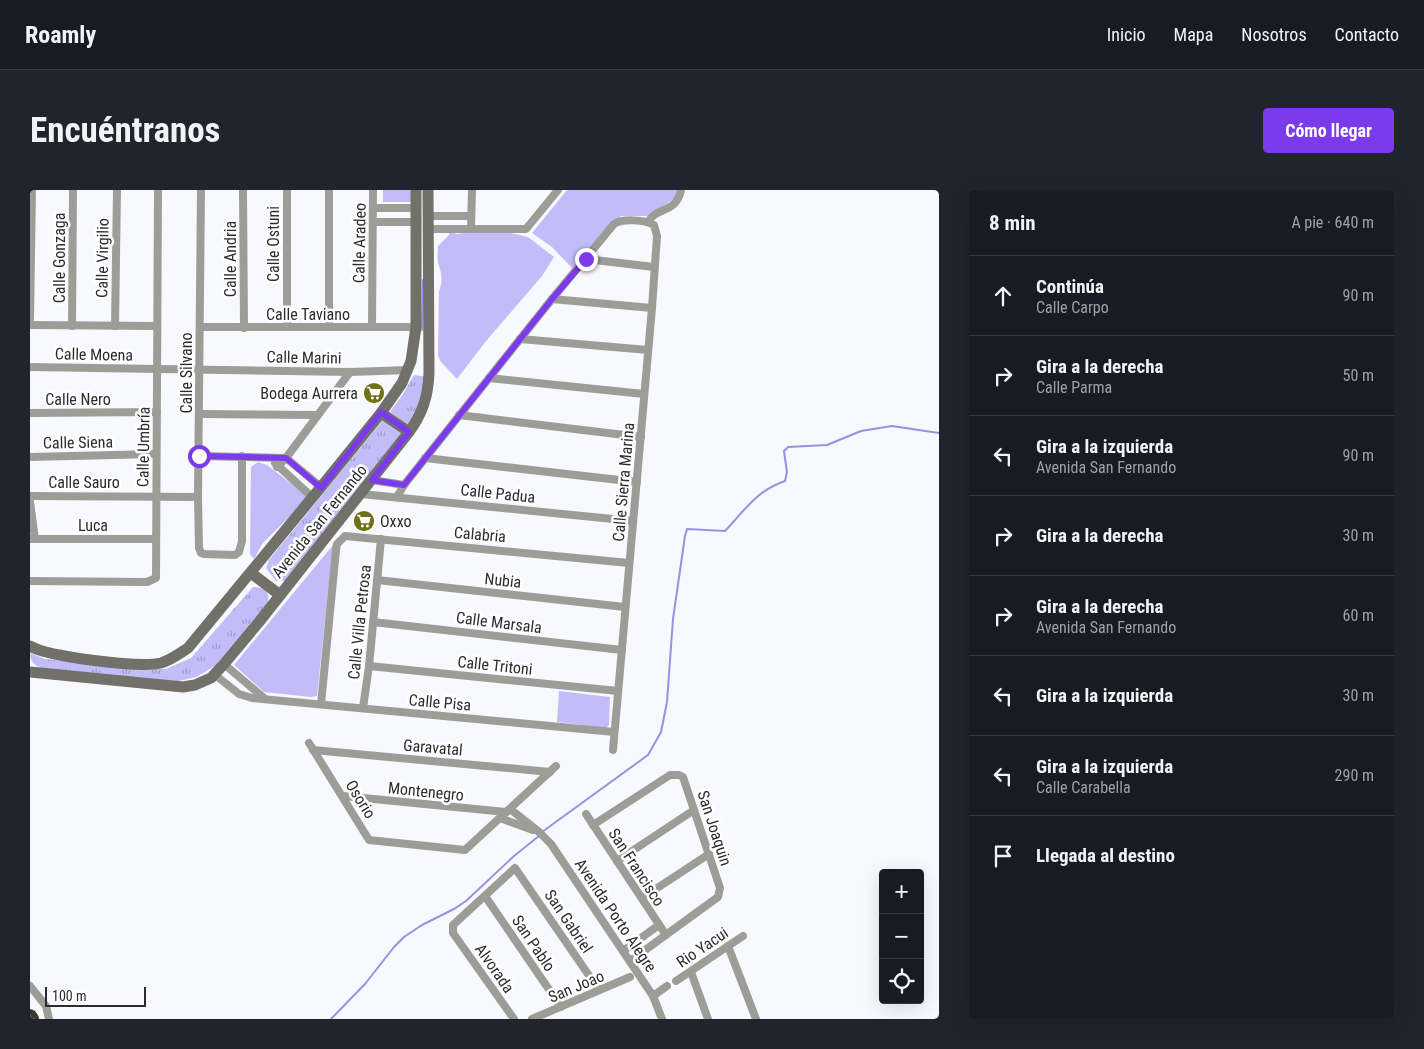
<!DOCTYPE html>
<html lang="es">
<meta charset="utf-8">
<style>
body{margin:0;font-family:"Roboto Condensed",sans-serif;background:#20242c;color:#f1f3f6}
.controls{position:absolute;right:15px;bottom:15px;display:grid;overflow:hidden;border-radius:5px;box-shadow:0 5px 20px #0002}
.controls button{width:45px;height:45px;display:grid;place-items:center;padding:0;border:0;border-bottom:1px solid #363941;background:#171b24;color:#f1f3f6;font:25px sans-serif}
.scale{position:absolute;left:15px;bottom:12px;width:101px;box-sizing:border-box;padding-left:5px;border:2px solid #2c2c30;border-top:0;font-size:14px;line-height:18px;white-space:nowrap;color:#2c2c30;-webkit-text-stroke:4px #fff;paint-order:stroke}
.stop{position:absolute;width:15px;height:15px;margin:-11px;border:4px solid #7c3aed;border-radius:50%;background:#fff}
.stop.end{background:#7c3aed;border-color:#fff;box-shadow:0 1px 5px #0008}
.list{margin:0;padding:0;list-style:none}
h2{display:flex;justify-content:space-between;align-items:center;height:65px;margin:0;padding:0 20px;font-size:21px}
h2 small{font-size:16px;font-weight:400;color:#9ea1a6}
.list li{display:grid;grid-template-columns:32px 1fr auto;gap:15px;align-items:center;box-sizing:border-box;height:80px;padding:0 20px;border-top:1px solid #363941}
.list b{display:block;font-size:19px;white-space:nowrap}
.list p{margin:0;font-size:16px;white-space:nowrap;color:#9ea1a6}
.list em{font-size:16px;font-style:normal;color:#9ea1a6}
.icon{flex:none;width:28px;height:28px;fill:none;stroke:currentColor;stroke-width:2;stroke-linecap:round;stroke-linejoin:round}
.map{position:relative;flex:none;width:909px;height:829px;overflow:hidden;border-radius:5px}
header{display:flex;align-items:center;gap:30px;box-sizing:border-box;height:70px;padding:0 25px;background:#171b24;border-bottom:1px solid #363941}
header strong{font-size:24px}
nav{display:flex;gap:28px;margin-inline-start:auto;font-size:18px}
.intro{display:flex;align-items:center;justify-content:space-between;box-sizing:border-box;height:120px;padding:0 30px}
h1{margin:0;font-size:35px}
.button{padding:12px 22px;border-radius:5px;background:#7c3aed;color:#fff;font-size:18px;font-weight:700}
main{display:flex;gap:30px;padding:0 30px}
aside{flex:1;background:#171b24;border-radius:5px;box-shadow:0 5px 20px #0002}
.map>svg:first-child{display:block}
.grass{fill:url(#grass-tufts)}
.green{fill:#c2bdf9}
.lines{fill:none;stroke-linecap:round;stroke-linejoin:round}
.stream{stroke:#9991e0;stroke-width:2}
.street{stroke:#9d9d98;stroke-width:8}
.secondary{stroke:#71716a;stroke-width:11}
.highway{stroke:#393a30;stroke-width:14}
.route{stroke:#7c3aed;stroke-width:6}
.labels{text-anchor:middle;stroke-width:5;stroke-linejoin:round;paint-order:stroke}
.street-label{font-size:16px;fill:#2c2c30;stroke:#fff}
.poi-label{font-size:16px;fill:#2c2c30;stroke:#fff;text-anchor:end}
</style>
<header>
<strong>Roamly</strong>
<nav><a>Inicio</a><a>Mapa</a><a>Nosotros</a><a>Contacto</a></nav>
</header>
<div class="intro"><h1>Encuéntranos</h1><a class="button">Cómo llegar</a></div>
<main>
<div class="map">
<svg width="909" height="829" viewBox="0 0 909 829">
<defs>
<pattern id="grass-tufts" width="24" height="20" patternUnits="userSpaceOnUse" patternTransform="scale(1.25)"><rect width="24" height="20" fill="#c2bdf9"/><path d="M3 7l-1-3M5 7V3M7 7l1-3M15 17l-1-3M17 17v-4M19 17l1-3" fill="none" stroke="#9e9aca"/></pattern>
</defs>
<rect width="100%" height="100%" fill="#f8f8ff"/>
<g class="grass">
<polygon points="384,185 398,187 380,238 360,222 373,204"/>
<polygon points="353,230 373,245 257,391 246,391 236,378 239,370"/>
<path d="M 223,397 C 236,397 241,402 237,416 L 185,476 L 166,487 L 145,492 L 13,479 C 5,476 0,472 0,463 L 15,469 L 118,479 L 136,479 L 161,468 Z"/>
</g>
<g class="green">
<rect x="353" y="0" width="32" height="12"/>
<polygon points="537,0 651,0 651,4 619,26 591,26 585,31 542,78 522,57 502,43"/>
<path d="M 420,39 L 426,44 L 464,39 L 498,47 L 524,67 L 512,86 L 456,151 L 427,189 L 411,172 L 408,166 L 409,102 C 413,89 412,85 408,73 C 407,68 408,61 408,56 L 419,45 Z"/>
<polygon points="228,272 237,275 279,307 232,354 224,369 220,364 221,277"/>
<polygon points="303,355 287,506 281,507 234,502 204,475"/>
<polygon points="529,501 580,507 579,535 576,538 527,532"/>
</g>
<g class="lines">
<g class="stream">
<polyline points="392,140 393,90"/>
<path d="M 512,642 L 618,565 L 631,542 L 637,512 L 643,429 L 655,346 L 657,339 L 695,341 C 715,320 726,301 755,291 L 757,282 L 754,261 L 758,257 L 797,255 L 831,241 L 862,236 L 909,243"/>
<polyline points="301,829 335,794 364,757 374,747 392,735 424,719 436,711 484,666 509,646"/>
</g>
<g class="street">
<polyline points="171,0 168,307 169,358 171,363 174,364 205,365 209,362 212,351 212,266"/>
<polyline points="213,0 214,138"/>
<polyline points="257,0 257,137"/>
<polyline points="299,0 299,137"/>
<polyline points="343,18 386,18"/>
<polyline points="398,26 441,26"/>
<polyline points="344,32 386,32"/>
<path d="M 618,32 C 627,16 646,24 651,0"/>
<polyline points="398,39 496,39 528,0"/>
<polyline points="441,39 442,0"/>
<polyline points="556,69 624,77"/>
<polyline points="522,109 622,118"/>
<polyline points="0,129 2,0"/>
<polyline points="0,135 127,136"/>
<polyline points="42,136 43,0"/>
<polyline points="85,136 87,0"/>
<polyline points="170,137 386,137"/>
<polyline points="342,137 343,0"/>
<polyline points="490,149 618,160"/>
<polyline points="0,177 320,182 378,180"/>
<polyline points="459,188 614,204"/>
<polyline points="0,223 127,222"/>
<polyline points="170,224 287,225"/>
<polyline points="429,225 611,247"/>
<polyline points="169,266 256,268 291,297"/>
<polyline points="0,267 126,264"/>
<polyline points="395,268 607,292"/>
<polyline points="245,273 282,307"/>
<polyline points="247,277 256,268 320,182"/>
<polyline points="342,290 374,295"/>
<polyline points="331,304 603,331"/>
<polyline points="0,306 168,307"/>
<path d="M 367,307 L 374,295 L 522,109 L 584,34 C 593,28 615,30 624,35 L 627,46 L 622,118 L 583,560"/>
<polyline points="0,312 5,349"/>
<polyline points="0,349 126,349"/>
<polyline points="347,390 595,417"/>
<polyline points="0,391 117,392 126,388 128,0"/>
<polyline points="343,432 592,460"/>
<polyline points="194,474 234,508"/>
<polyline points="339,476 588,501"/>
<polyline points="184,484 209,504 222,508 584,542"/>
<polyline points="291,514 306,360 307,354 315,346 599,373"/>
<polyline points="333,518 339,476 351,349"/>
<polyline points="279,553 339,650 435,660 526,576"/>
<polyline points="283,560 520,582"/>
<polyline points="313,606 476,622"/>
<polyline points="480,619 509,642 521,654 623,806 632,829"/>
<polyline points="556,624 636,745"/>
<polyline points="470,628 503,640"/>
<polyline points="563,635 640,585 649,585 653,587 690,698 688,707 600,771"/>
<polyline points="587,671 664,620"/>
<polyline points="455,706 531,817"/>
<polyline points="612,708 679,664"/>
<polyline points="698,756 726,829"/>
<polyline points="593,761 629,735"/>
<polyline points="661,782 678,829"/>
<polyline points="646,791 713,746"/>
<polyline points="0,796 16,816 19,829"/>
<polyline points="623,806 637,796"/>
<polyline points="484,829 423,743 423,735 485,678 569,800"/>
<polyline points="502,829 600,787"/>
</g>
<g class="secondary">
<polyline points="351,223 379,242"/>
<polyline points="221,383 250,405"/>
<path d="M 0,456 C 18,467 110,478 131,473 C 141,470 149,464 158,458 L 291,297 L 351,223 L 372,193 L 381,171 L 386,137 L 386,0"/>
<path d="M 0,482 L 153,497 L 165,495 L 181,488 L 194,474 L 229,432 L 379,242 C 393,223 398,206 399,183 L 398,0"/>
</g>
<polyline class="highway" points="0,826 2,829"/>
</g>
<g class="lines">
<polyline class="route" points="169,266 256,268 291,298 351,222 379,242 342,290 374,295 522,109 556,69"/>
</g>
<defs>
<g id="supermarket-disc" transform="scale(1.125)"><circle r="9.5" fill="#707115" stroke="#fff"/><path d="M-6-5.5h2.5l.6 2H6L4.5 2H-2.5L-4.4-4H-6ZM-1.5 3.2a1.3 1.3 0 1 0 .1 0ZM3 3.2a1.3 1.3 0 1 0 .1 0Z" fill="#fff"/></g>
</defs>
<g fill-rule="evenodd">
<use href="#supermarket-disc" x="344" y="203"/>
<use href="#supermarket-disc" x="334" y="331"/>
</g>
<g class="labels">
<g class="street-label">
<text transform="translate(329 53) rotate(-89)" y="6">Calle Aradeo</text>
<text transform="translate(243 54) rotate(-90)" y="6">Calle Ostuni</text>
<text transform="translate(29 68) rotate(-90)" y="6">Calle Gonzaga</text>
<text transform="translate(72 68) rotate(-89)" y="6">Calle Virgilio</text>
<text transform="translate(200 69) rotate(-90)" y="6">Calle Andria</text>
<text x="278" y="130">Calle Taviano</text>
<text transform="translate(64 164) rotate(1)" y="6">Calle Moena</text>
<text transform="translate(274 167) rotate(1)" y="6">Calle Marini</text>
<text transform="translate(156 183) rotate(-90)" y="6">Calle Silvano</text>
<text x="48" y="215">Calle Nero</text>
<text transform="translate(48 252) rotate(-1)" y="6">Calle Siena</text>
<text transform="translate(113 257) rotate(-89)" y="6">Calle Umbría</text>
<text x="54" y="298">Calle Sauro</text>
<text transform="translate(593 292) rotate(-85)" y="6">Calle Sierra Marina</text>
<text transform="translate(468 303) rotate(6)" y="6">Calle Padua</text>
<text transform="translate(289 331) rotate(-51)" y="6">Avenida San Fernando</text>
<text x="63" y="341">Luca</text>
<text transform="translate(450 344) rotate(5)" y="6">Calabria</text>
<text transform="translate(473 390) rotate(6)" y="6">Nubia</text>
<text transform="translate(329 432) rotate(-84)" y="6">Calle Villa Petrosa</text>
<text transform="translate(469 432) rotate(7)" y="6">Calle Marsala</text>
<text transform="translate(465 475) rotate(6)" y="6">Calle Tritoni</text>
<text transform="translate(410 512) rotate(5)" y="6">Calle Pisa</text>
<text transform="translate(403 557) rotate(5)" y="6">Garavatal</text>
<text transform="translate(396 601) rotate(6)" y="6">Montenegro</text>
<text transform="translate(331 609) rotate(58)" y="6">Osorio</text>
<text transform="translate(685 638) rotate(72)" y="6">San Joaquin</text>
<text transform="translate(607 677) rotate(57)" y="6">San Francisco</text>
<text transform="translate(586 725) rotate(56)" y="6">Avenida Porto Alegre</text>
<text transform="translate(539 731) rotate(56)" y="6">San Gabriel</text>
<text transform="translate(504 753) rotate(56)" y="6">San Pablo</text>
<text transform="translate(672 757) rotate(-34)" y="6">Rio Yacui</text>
<text transform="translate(465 778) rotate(55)" y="6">Alvorada</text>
<text transform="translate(546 796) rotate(-23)" y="6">San Joao</text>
</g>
<g class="poi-label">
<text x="328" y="209">Bodega Aurrera</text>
<text x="350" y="337" text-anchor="start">Oxxo</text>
</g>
</g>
</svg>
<div class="controls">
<button>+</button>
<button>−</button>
<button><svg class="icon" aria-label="locate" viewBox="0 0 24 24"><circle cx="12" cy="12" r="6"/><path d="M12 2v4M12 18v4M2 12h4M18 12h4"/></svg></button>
</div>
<div class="scale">100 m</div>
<div class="stop" style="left:169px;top:266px"></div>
<div class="stop end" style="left:556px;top:69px"></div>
</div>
<aside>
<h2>8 min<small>A pie · 640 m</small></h2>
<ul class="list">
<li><svg class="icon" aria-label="ahead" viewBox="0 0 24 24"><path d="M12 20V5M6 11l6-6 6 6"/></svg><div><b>Continúa</b><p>Calle Carpo</p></div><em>90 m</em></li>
<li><svg class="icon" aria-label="right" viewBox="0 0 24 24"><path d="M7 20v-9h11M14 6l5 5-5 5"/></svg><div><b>Gira a la derecha</b><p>Calle Parma</p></div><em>50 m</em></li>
<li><svg class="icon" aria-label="left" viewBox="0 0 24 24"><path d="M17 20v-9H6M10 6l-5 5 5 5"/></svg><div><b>Gira a la izquierda</b><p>Avenida San Fernando</p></div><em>90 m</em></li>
<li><svg class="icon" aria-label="right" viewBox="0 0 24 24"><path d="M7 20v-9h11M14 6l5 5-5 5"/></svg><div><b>Gira a la derecha</b></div><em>30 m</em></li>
<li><svg class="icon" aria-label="right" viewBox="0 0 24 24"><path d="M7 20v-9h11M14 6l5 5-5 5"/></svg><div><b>Gira a la derecha</b><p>Avenida San Fernando</p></div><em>60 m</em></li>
<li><svg class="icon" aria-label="left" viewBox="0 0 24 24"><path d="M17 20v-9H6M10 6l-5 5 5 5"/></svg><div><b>Gira a la izquierda</b></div><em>30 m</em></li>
<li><svg class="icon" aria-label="left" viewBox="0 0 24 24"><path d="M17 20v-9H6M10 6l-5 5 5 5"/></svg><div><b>Gira a la izquierda</b><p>Calle Carabella</p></div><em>290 m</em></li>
<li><svg class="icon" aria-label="arrive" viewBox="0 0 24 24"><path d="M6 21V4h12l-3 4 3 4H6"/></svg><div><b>Llegada al destino</b></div></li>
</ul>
</aside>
</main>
